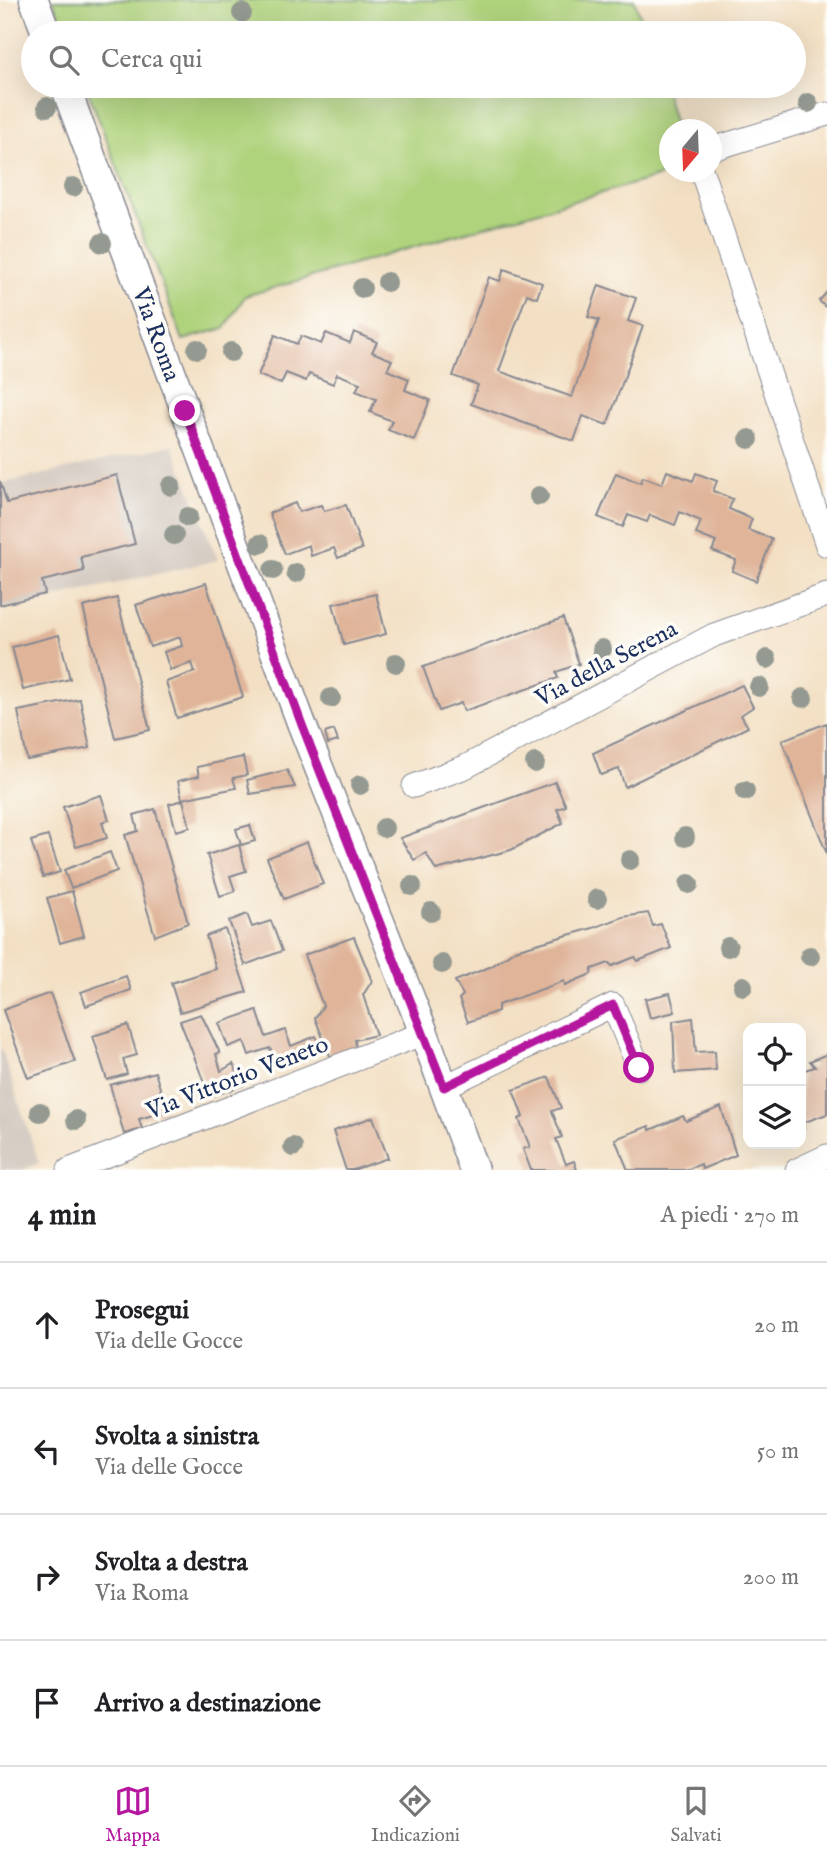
<!DOCTYPE html>
<html lang="it">
<meta charset="utf-8">
<style>
body{margin:0;font-family:"IM FELL English",serif;background:#f2f2f2;color:#202124}
.controls{position:absolute;right:21px;bottom:21px;display:grid;overflow:hidden;border-radius:14px;box-shadow:0 7px 28px #0002}
.controls button{width:63px;height:63px;display:grid;place-items:center;padding:0;border:0;border-bottom:2px solid #e0e0e0;background:#fff;color:#202124;font:35px sans-serif}
.compass{position:absolute;left:659px;top:119px;width:63px;height:63px;border-radius:50%;background:#fff;box-shadow:0 7px 28px #0002;rotate:199deg}
.stop{position:absolute;width:21px;height:21px;margin:-16px;border:5px solid #b5179e;border-radius:50%;background:#fff}
.stop.end{background:#b5179e;border-color:#fff;box-shadow:0 2px 7px #0008}
.list{margin:0;padding:0;list-style:none}
h2{display:flex;justify-content:space-between;align-items:center;height:91px;margin:0;padding:0 28px;font-size:30px}
h2 small{font-size:23px;font-weight:400;color:#757577}
.list li{display:grid;grid-template-columns:46px 1fr auto;gap:21px;align-items:center;box-sizing:border-box;height:126px;padding:0 28px;border-top:2px solid #e0e0e0}
.list b{display:block;font-size:26px;white-space:nowrap}
.list p{margin:0;font-size:23px;white-space:nowrap;color:#757577}
.list em{font-size:23px;font-style:normal;color:#757577}
.icon{flex:none;width:38px;height:38px;fill:none;stroke:currentColor;stroke-width:2;stroke-linecap:round;stroke-linejoin:round}
.map{position:relative;flex:none;width:827px;height:1170px;overflow:hidden}
.search{position:absolute;background:#fff;box-shadow:0 7px 28px #0002;left:21px;right:21px;top:21px;height:77px;display:flex;align-items:center;gap:18px;box-sizing:border-box;padding:0 24px;border-radius:38px;color:#757577;font-size:26px}
.sheet{height:595px;background:#fff}
nav{display:flex;justify-content:space-around;align-items:center;box-sizing:border-box;height:98px;border-top:2px solid #e0e0e0;background:#fff;font-size:19px;color:#757577}
nav a{display:grid;justify-items:center;gap:4px}
nav .on{color:#b5179e}
.map>svg:first-child{display:block}
.industrial{fill:#cdc2b9}
.green{fill:#afd27b;stroke:#65806c;stroke-width:2}
.building{fill:#dfb499}
.lines{fill:none;stroke-linecap:round;stroke-linejoin:round}
.minor-casing{stroke:#878891;stroke-width:25}
.tertiary-casing{stroke:#878891;stroke-width:31}
.minor{stroke:#fff;stroke-width:23}
.tertiary{stroke:#fff;stroke-width:28}
.tree{fill:#949a91}
.route{stroke:#b5179e;stroke-width:9}
.labels{text-anchor:middle;stroke-width:7;stroke-linejoin:round;paint-order:stroke}
.street-label{font-size:24px;fill:#1b2f5e;stroke:#fdfcf7}
</style>
<div class="map">
<svg width="827" height="1170" viewBox="0 0 827 1170">
<rect width="100%" height="100%" fill="#fdfcf7"/>
<filter id="ink" filterUnits="userSpaceOnUse"><feTurbulence type="fractalNoise" baseFrequency=".0143" numOctaves="2"/><feDisplacementMap in="SourceGraphic" scale="14" xChannelSelector="R" yChannelSelector="G"/><feConvolveMatrix kernelMatrix="1 2 1 2 8 2 1 2 1" color-interpolation-filters="sRGB"/></filter>
<filter id="wash" filterUnits="userSpaceOnUse"><feTurbulence type="fractalNoise" baseFrequency=".00686" numOctaves="4" result="noise"/><feDisplacementMap in="SourceGraphic" scale="28" xChannelSelector="R" yChannelSelector="G"/><feGaussianBlur stdDeviation="1.57" result="paint"/><feColorMatrix in="noise" values="0 0 0 0 0 0 0 0 0 0 0 0 0 0 0 0 0 1.4 0 .05"/><feComposite in="paint" operator="in"/></filter>
<g filter="url(#wash)">
<rect width="100%" height="100%" fill="#f3e0c4"/>
<g class="industrial">
<polygon points="172,445 218,560 0,610 0,484"/>
<polygon points="0,1045 39,1163 22,1170 0,1170"/>
</g>
<g class="green">
<polygon points="53,0 634,0 647,33 66,33"/>
<polygon points="86,86 664,86 676,129 670,130 670,172 674,172 245,296 225,328 183,340"/>
</g>
<g id="blocks">
<g class="building">
<polygon points="504,269 542,283 537,298 527,294 499,371 572,397 599,320 588,317 599,285 636,298 628,321 643,326 607,425 583,416 574,441 471,404 478,385 453,376 489,277 500,281"/>
<polygon points="827,292 827,308 819,301"/>
<polygon points="354,332 377,342 372,352 392,360 387,370 409,379 405,390 430,400 414,440 388,430 392,421 370,412 376,399 356,391 360,383 337,374 333,384 309,374 306,381 286,373 281,384 258,375 275,335 297,344 301,336 321,344 326,333 350,343"/>
<polygon points="667,471 693,481 696,473 717,481 713,491 733,499 729,509 752,519 748,530 772,539 756,581 732,571 736,560 712,551 716,542 696,534 701,521 680,512 675,525 650,515 647,522 628,515 623,527 598,517 616,473 640,483 643,477 662,484"/>
<polygon points="117,475 135,544 81,557 84,571 42,581 45,594 0,605 0,481 7,503"/>
<polygon points="295,503 299,512 321,505 324,511 346,505 362,549 338,558 334,548 311,556 309,545 285,554 269,513"/>
<polygon points="206,583 243,697 177,718 166,682 195,672 192,663 170,670 164,652 182,646 180,637 150,647 136,605"/>
<polygon points="376,594 386,634 344,645 333,604"/>
<polygon points="117,598 150,730 115,738 83,607"/>
<polygon points="563,618 579,664 556,672 558,678 464,711 461,703 439,711 423,667"/>
<polygon points="59,635 70,679 23,690 12,647"/>
<polygon points="742,685 753,707 741,715 748,727 625,787 619,769 601,775 593,753"/>
<polygon points="80,699 90,748 27,760 18,711"/>
<polygon points="827,723 827,854 782,740"/>
<polygon points="334,730 338,741 328,744 325,733"/>
<polygon points="243,757 247,775 233,778 236,788 182,799 178,781 199,776 197,767"/>
<polygon points="287,770 295,787 250,794 247,780"/>
<polygon points="555,782 566,806 557,809 563,823 511,850 436,870 426,853 414,860 400,838"/>
<polygon points="101,795 109,820 102,822 107,838 76,847 63,807"/>
<polygon points="183,800 190,827 176,831 169,804"/>
<polygon points="155,809 188,923 155,936 125,835 138,831 134,815"/>
<polygon points="250,825 255,841 241,845 236,829"/>
<polygon points="48,836 60,872 43,877 31,841"/>
<polygon points="307,842 323,884 284,899 267,858"/>
<polygon points="239,845 246,871 230,876 235,891 220,896 207,855"/>
<polygon points="110,852 117,871 71,888 64,870"/>
<polygon points="72,891 84,936 60,943 47,898"/>
<polygon points="648,913 653,926 661,924 671,948 638,961 635,957 612,966 609,963 592,969 591,974 565,985 564,981 498,1005 498,1011 468,1022 459,999 463,995 455,981 492,966 515,950 593,928 623,917"/>
<polygon points="247,914 252,927 271,921 282,951 245,965 229,921"/>
<polygon points="225,929 247,992 180,1012 171,983 216,969 206,936"/>
<polygon points="354,937 372,981 363,995 376,1035 355,1040 356,1050 331,1058 315,1018 323,1006 304,955"/>
<polygon points="126,976 131,990 86,1006 81,992"/>
<polygon points="50,993 75,1062 28,1078 3,1010"/>
<polygon points="670,993 675,1012 650,1018 645,999"/>
<polygon points="257,1010 266,1037 285,1030 291,1046 316,1036 321,1050 279,1067 270,1048 249,1055 244,1041 228,1047 219,1023"/>
<polygon points="201,1014 220,1053 216,1054 221,1071 233,1064 244,1085 210,1097 180,1021"/>
<polygon points="693,1018 696,1052 715,1051 716,1070 675,1073 673,1021"/>
<polygon points="128,1025 137,1055 123,1059 127,1074 107,1080 93,1036"/>
<polygon points="827,1054 827,1114 802,1123 804,1129 801,1130 801,1071 815,1067 810,1061"/>
<polygon points="155,1072 167,1111 139,1119 142,1129 124,1134 110,1085"/>
<polygon points="549,1077 561,1108 552,1111 562,1137 556,1139 566,1164 574,1161 577,1170 531,1170 523,1149 530,1147 519,1119 523,1117 513,1090"/>
<polygon points="721,1107 736,1155 702,1169 701,1164 686,1170 628,1170 615,1139 649,1126 650,1130 683,1116 686,1121"/>
<polygon points="373,1117 388,1158 353,1170 346,1170 333,1131"/>
</g>
</g>
</g>
<g filter="url(#ink)">
<use href="#blocks" fill-opacity="0" stroke="#878891" stroke-width="2"/>
<g class="lines">
<g class="minor-casing">
<g id="minor">
<polyline points="712,149 827,114"/>
<polyline points="702,172 827,545"/>
<polyline points="414,786 465,767 714,635 827,595"/>
<polyline points="444,1087 613,1005 639,1068"/>
<polyline points="69,1170 424,1033"/>
<polyline points="797,1170 827,1156"/>
</g>
</g>
<g class="tertiary-casing">
<g id="tertiary">
<polyline points="34,0 46,33"/>
<polyline points="65,86 302,725 424,1033 474,1170"/>
</g>
</g>
<use href="#minor" class="minor"/>
<use href="#tertiary" class="tertiary"/>
</g>
<g class="tree">
<circle cx="242" cy="13" r="10"/>
<circle cx="808" cy="103" r="10"/>
<circle cx="47" cy="107" r="10"/>
<circle cx="73" cy="187" r="10"/>
<circle cx="102" cy="243" r="10"/>
<circle cx="387" cy="282" r="10"/>
<circle cx="362" cy="288" r="10"/>
<circle cx="197" cy="349" r="10"/>
<circle cx="231" cy="352" r="10"/>
<circle cx="749" cy="439" r="10"/>
<circle cx="171" cy="486" r="10"/>
<circle cx="539" cy="496" r="10"/>
<circle cx="188" cy="517" r="10"/>
<circle cx="174" cy="535" r="10"/>
<circle cx="260" cy="544" r="10"/>
<circle cx="273" cy="570" r="10"/>
<circle cx="296" cy="573" r="10"/>
<circle cx="602" cy="649" r="10"/>
<circle cx="767" cy="659" r="10"/>
<circle cx="396" cy="663" r="10"/>
<circle cx="759" cy="687" r="10"/>
<circle cx="331" cy="698" r="10"/>
<circle cx="803" cy="698" r="10"/>
<circle cx="535" cy="763" r="10"/>
<circle cx="360" cy="785" r="10"/>
<circle cx="745" cy="791" r="10"/>
<circle cx="384" cy="828" r="10"/>
<circle cx="685" cy="837" r="10"/>
<circle cx="630" cy="860" r="10"/>
<circle cx="689" cy="884" r="10"/>
<circle cx="412" cy="886" r="10"/>
<circle cx="597" cy="899" r="10"/>
<circle cx="431" cy="912" r="10"/>
<circle cx="728" cy="947" r="10"/>
<circle cx="810" cy="956" r="10"/>
<circle cx="442" cy="964" r="10"/>
<circle cx="743" cy="986" r="10"/>
<circle cx="40" cy="1112" r="10"/>
<circle cx="76" cy="1120" r="10"/>
<circle cx="293" cy="1147" r="10"/>
</g>
</g>
<g class="lines" filter="url(#ink)">
<polyline class="route" points="185,411 302,725 444,1087 613,1005 639,1068"/>
</g>
<g class="labels">
<g class="street-label">
<text transform="translate(157 334) rotate(70)" y="8">Via Roma</text>
<text transform="translate(606 663) rotate(-28)" y="8">Via della Serena</text>
<text transform="translate(237 1077) rotate(-21)" y="8">Via Vittorio Veneto</text>
</g>
</g>
</svg>
<div class="controls">
<button><svg class="icon" aria-label="locate" viewBox="0 0 24 24"><circle cx="12" cy="12" r="6"/><path d="M12 2v4M12 18v4M2 12h4M18 12h4"/></svg></button>
<button><svg class="icon" aria-label="layers" viewBox="0 0 24 24"><path d="M12 4l9 5-9 5-9-5zM3 14l9 5 9-5"/></svg></button>
</div>
<svg class="compass" viewBox="-18 -18 36 36"><path d="M0-13l5 13h-10z" fill="#e53935"/><path d="M0 13l5-13h-10z" fill="#757577"/></svg>
<div class="stop" style="left:639px;top:1068px"></div>
<div class="stop end" style="left:185px;top:411px"></div>
<div class="search"><svg class="icon" aria-label="search" viewBox="0 0 24 24"><circle cx="10" cy="10" r="6"/><path d="M15 15l6 6"/></svg>Cerca qui</div>
</div>
<section class="sheet">
<h2>4 min<small>A piedi · 270 m</small></h2>
<ul class="list">
<li><svg class="icon" aria-label="ahead" viewBox="0 0 24 24"><path d="M12 20V5M6 11l6-6 6 6"/></svg><div><b>Prosegui</b><p>Via delle Gocce</p></div><em>20 m</em></li>
<li><svg class="icon" aria-label="left" viewBox="0 0 24 24"><path d="M17 20v-9H6M10 6l-5 5 5 5"/></svg><div><b>Svolta a sinistra</b><p>Via delle Gocce</p></div><em>50 m</em></li>
<li><svg class="icon" aria-label="right" viewBox="0 0 24 24"><path d="M7 20v-9h11M14 6l5 5-5 5"/></svg><div><b>Svolta a destra</b><p>Via Roma</p></div><em>200 m</em></li>
<li><svg class="icon" aria-label="arrive" viewBox="0 0 24 24"><path d="M6 21V4h12l-3 4 3 4H6"/></svg><div><b>Arrivo a destinazione</b></div></li>
</ul>
</section>
<nav>
<a class="on"><svg class="icon" aria-label="map" viewBox="0 0 24 24"><path d="M3 6l6-2 6 2 6-2v14l-6 2-6-2-6 2zM9 4v14M15 6v14"/></svg>Mappa</a>
<a><svg class="icon" aria-label="directions" viewBox="0 0 24 24"><path d="M12 3l9 9-9 9-9-9zM9 14v-3h6M13 9l2 2-2 2"/></svg>Indicazioni</a>
<a><svg class="icon" aria-label="saved" viewBox="0 0 24 24"><path d="M7 4h10v16l-5-4-5 4z"/></svg>Salvati</a>
</nav>
